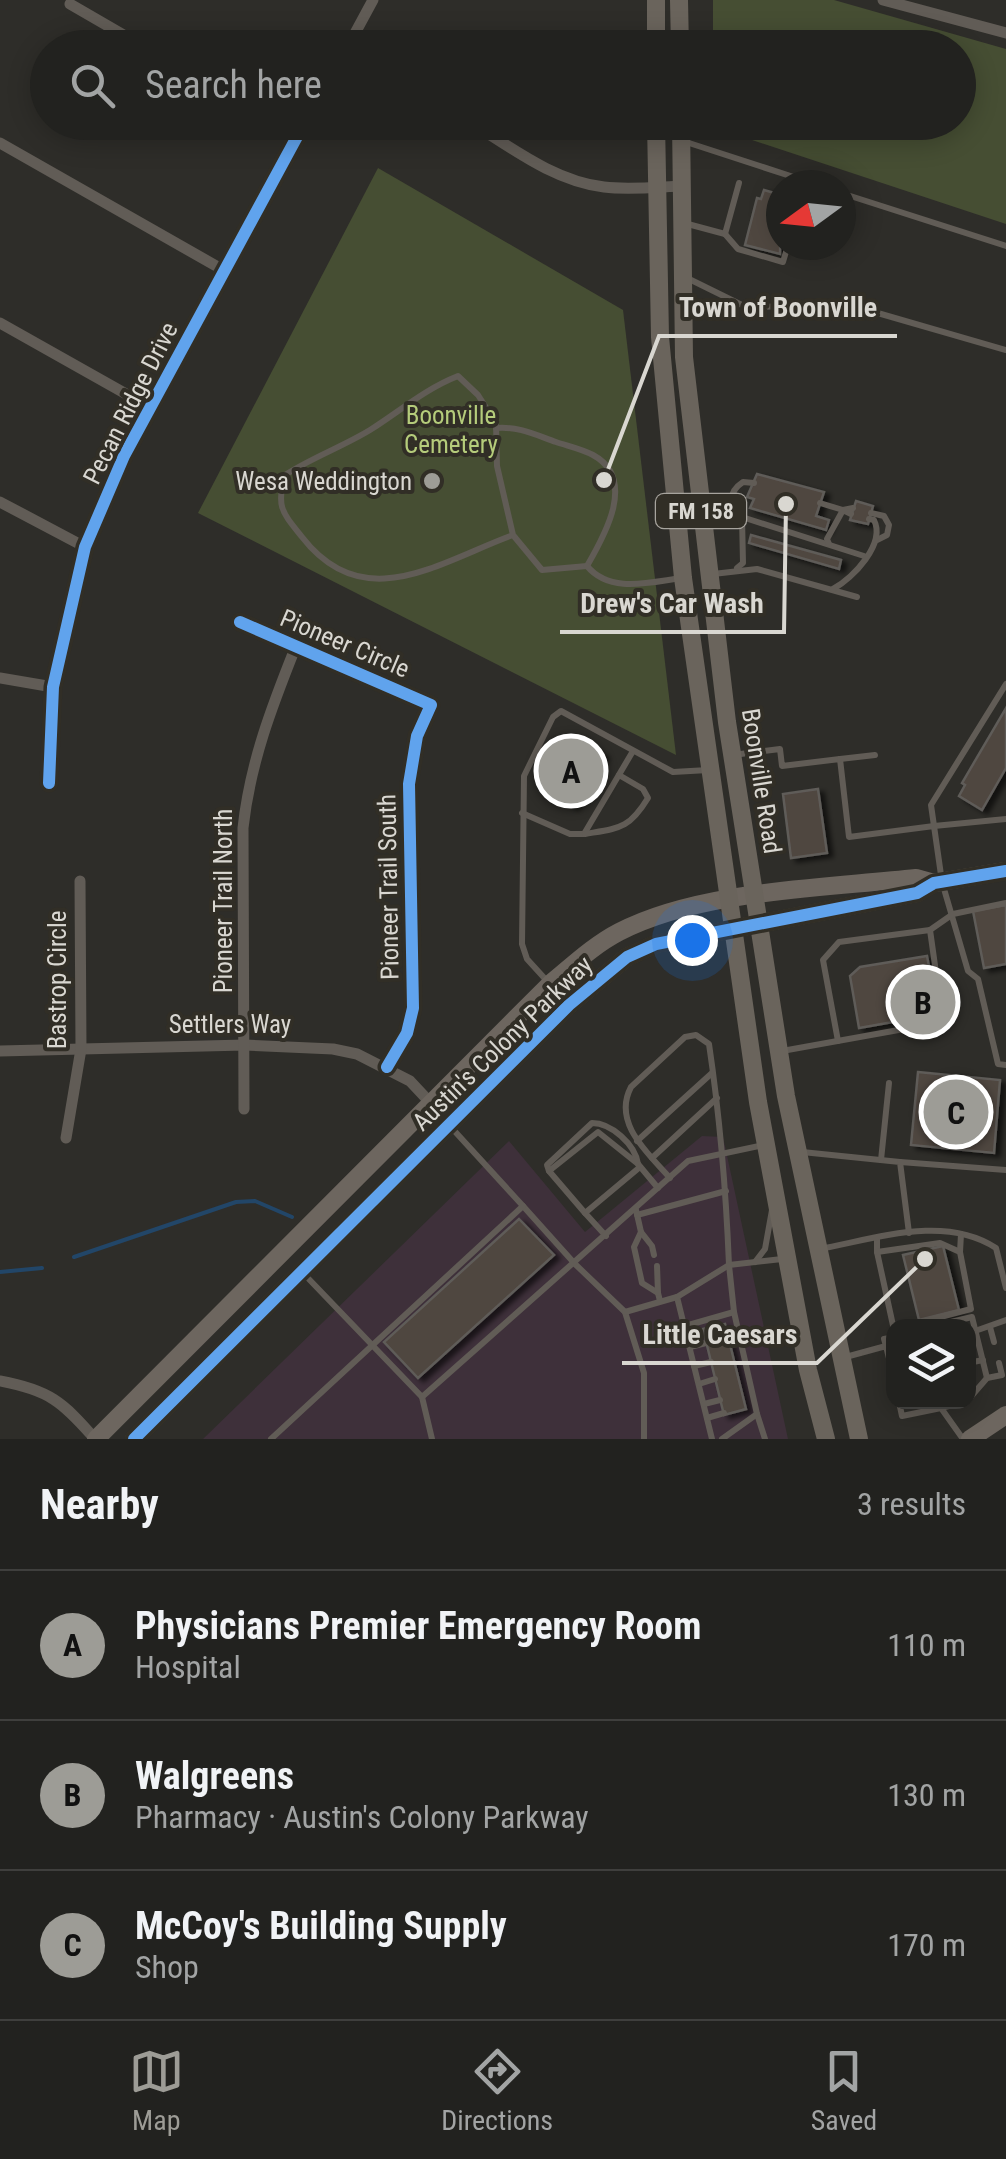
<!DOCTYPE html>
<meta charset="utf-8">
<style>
body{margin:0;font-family:"Roboto Condensed",sans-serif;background:#2e2f2c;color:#f1f3f6}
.controls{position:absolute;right:30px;bottom:30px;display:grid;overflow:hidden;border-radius:20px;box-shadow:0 5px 25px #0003}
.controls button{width:90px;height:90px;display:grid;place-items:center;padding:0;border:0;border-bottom:2px solid #3f3f3d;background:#22221f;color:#f1f3f6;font:50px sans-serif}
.compass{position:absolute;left:766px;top:170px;width:90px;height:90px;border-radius:50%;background:#22221f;box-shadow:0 5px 25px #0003;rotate:255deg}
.you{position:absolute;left:692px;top:940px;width:35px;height:35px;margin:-25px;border:8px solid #fff;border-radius:50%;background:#1a73e8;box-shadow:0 0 0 15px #1a73e833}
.badge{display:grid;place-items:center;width:65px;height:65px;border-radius:50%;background:#9d9c96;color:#111;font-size:32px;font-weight:700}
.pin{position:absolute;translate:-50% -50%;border:5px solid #fff;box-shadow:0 2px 10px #0006}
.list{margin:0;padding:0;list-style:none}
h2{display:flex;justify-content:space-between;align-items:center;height:130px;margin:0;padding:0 40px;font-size:42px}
h2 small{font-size:32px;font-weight:400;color:#a2a4a4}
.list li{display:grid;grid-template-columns:65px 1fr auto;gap:30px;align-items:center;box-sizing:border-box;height:150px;padding:0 40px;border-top:2px solid #3f3f3d}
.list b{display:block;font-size:38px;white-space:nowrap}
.list p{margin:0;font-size:32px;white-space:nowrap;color:#a2a4a4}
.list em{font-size:32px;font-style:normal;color:#a2a4a4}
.icon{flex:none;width:55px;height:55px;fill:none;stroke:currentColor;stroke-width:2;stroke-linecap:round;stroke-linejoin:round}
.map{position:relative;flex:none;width:1006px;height:1439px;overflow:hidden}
.search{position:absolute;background:#22221f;box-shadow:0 5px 25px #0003;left:30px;right:30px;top:30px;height:110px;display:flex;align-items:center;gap:25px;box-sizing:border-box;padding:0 35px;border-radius:55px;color:#a2a4a4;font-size:38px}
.sheet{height:580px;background:#22221f}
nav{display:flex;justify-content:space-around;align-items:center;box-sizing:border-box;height:140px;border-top:2px solid #3f3f3d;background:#22221f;font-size:28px;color:#a2a4a4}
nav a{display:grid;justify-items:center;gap:5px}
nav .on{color:#9d9c96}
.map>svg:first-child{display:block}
.commercial{fill:#3e303a}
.green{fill:#464e33}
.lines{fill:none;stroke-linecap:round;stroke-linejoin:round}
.stream{stroke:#224668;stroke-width:4}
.building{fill:#50463f;stroke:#5e5c59;stroke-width:2.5;filter:url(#shadow)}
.lane{stroke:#615c56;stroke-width:6}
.street{stroke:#615c56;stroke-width:11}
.secondary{stroke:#6d665f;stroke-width:18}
.primary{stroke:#6a645c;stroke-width:18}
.cycleway-casing{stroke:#312e26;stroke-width:19}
.cycleway{stroke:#60a3ed;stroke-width:12}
.poi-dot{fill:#9d9c96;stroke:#312e26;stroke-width:4}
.labels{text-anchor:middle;stroke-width:8;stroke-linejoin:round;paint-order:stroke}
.shield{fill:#312e26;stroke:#a7a49e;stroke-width:2.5}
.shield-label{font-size:22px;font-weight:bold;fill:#d9d7d1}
.street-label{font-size:25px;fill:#d9d7d1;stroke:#312e26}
.park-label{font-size:25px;fill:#b5cc7b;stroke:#312e26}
.poi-label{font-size:25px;fill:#d9d7d1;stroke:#312e26;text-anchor:end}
.leader{fill:none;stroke:#d9d7d1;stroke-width:4}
.callout-dot{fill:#d9d7d1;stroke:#312e26;stroke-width:4}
.callout-label{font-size:28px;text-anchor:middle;font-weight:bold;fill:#d9d7d1;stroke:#312e26;stroke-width:8;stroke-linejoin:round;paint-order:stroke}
</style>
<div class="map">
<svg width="1006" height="1439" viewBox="0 0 1006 1439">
<defs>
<filter id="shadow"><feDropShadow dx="5.5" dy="3.5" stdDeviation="2.5" flood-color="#0009"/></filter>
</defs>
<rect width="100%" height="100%" fill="#2e2d29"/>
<polygon class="commercial" points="702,1136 723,1137 788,1439 203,1439 509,1141 585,1232"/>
<g class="green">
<polygon points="713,0 834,0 1006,49 1006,224 713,127 713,122 958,122 958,48 713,47"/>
<polygon points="378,168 623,310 676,755 198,513"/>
</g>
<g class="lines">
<g class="stream">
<polyline points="74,1257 236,1202 255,1201 292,1217"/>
<polyline points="0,1272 42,1268"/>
</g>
</g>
<g class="building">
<polygon points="764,190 781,195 780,254 745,245 757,198 761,199"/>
<polygon points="757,474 824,492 816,516 829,520 826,530 750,508 754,499 747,497"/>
<polygon points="856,501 873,506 868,524 850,520"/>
<polygon points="751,535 841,560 839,569 749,543"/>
<polygon points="1006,708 1006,768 982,810 959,796 965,785 962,783"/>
<polygon points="570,736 603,755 573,806 540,787"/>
<polygon points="818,789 827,853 791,858 783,794"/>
<polygon points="1006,905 1006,964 984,968 973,911"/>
<polygon points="927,956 938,1014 859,1028 850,976 860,967"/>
<polygon points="918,1072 1000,1080 994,1153 911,1145"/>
<polygon points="519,1219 554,1255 418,1378 384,1342"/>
<polygon points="943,1246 959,1310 919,1320 903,1255"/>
<polygon points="725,1324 746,1409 724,1415 703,1329"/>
</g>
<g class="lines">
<g class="lane">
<polyline points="686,142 818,185"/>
<polyline points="841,193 1006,246"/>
<polyline points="684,223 725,234 739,183"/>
<polyline points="725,234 738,249 783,262 788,245"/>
<polyline points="685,277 746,307 850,305 1006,350"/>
<path d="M 496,428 C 518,426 536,435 556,442 C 568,446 582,449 593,455 C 637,479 605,535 587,566"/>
<path d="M 754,483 L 743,482 C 728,492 728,506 742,517 L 864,556"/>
<polyline points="820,503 843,510 853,508"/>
<polyline points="871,513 884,516 889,525 887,535 877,540"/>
<path d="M 513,535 C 439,562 364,617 302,537 C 282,512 276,507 285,475 C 313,457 342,447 370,430 C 400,411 425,389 458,376 L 478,395 L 496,423 L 497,466 L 513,535 L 542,570 L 587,566"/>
<polyline points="829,544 827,539 843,510 851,514"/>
<path d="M 587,566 C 610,594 650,582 682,578"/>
<polyline points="737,568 743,563 742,517"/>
<polyline points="713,574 757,569 857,597"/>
<path d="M 833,589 C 853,578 886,544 874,520 L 869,519"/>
<polyline points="1006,684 931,805 934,826 1006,819"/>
<polyline points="733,755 780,749 782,766 840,759 849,837 934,826 942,882 968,971 978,979 998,1064 1006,1065"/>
<polyline points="840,759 875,755"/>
<polyline points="522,813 570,834 584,834 633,751"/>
<path d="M 585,834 C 620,828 629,829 648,798 L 643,789 L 619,775"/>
<polyline points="568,1004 527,959 522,944 524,776 553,717 561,711 673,772 708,770"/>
<polyline points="838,1041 823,960 839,942 930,930"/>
<polyline points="782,1051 943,1022 930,930 953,914 1006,903"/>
<polyline points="637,1141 712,1073"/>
<polyline points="802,1152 900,1162 909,1233"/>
<polyline points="652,1158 717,1098"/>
<polyline points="881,1160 889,1083"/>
<polyline points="900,1162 1006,1170"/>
<polyline points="549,1171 598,1132 638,1164 658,1188"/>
<polyline points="523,1206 575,1264 625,1312 644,1373 644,1439"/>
<polyline points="636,1210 641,1232 634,1247 642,1283 658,1293 660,1301"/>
<path d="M 585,1213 L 549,1171 L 547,1165 L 592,1123 C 611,1123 635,1144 638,1164"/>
<polyline points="637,1215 726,1191"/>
<polyline points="641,1232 652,1246 654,1255"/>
<polyline points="606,1236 585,1213 640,1167"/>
<polyline points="877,1239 877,1252 894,1330"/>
<path d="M 819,1249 C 875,1239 944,1214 996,1248 L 1006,1288"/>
<polyline points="877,1252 940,1243 960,1252"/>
<polyline points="755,1262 765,1249 772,1210"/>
<polyline points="657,1266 658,1293"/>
<polyline points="304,1274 422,1397 432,1439"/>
<polyline points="677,1297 712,1439"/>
<path d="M 625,1312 L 677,1297 L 729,1265 C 726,1191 720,1118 709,1044 L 696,1035 L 685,1037 L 631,1087 C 612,1123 648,1153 670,1178"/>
<polyline points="685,1326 734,1312"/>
<polyline points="906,1326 971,1309 960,1252 961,1234"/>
<polyline points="934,1326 972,1317 987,1378"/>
<polyline points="990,1327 994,1342"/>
<polyline points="975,1331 1006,1320"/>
<polyline points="886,1346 884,1339 894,1337"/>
<polyline points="690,1347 706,1343"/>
<polyline points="842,1358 886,1346 894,1379"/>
<polyline points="968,1363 983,1360"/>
<polyline points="694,1366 711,1362"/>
<polyline points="699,1384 715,1379"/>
<polyline points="422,1397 688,1161 764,1145"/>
<polyline points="968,1400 987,1378 1002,1375 999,1363"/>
<polyline points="899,1402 902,1416 941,1408 963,1439"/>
<polyline points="704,1404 720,1400"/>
<polyline points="941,1408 964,1402"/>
<polyline points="757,1414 765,1439"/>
<polyline points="707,1418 724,1413"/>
<polyline points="271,1439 523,1206 449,1125"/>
<polyline points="722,1439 757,1414 734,1312 729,1265 782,1259"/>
</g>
<g class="street">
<polyline points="883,0 1006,33"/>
<polyline points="70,4 146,48"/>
<polyline points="347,48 373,0"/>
<polyline points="281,122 299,133"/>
<path d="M 470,122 C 512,148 554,181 604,187 C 629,190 657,187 682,186"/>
<polyline points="0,143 225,271"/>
<polyline points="0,323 151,408"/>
<polyline points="0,502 85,547"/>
<polyline points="240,622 431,705 417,736 409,784 413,1008 407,1033 387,1067"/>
<polyline points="0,678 53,687"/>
<polyline points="49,783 53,687 85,547 124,456 305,122"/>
<polyline points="0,1051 245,1045 333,1049 357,1054 410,1081 439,1112"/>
<path d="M 244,1109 L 243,828 C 250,763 272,706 296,646"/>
<polyline points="66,1138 81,1049 80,881"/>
<path d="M 0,1381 C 49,1390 63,1402 95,1439"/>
</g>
<g class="secondary">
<path d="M 96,1439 L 551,983 C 573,965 594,945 619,932 C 699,890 826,888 916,878 L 934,883"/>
<polyline points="134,1439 569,1005 627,957 656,944 917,893 934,883 1006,871"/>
<polyline points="970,1439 1006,1415"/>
</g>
<g class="primary">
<polyline points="656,0 656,48"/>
<polyline points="679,0 680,48"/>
<polyline points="656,122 660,337 683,578 758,1102 808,1370 826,1439"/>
<polyline points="681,122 684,357 727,722 786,1096 859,1439"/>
</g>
<g class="cycleway-casing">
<g id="cycleway">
<polyline points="240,622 431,705 417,736 409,784 413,1008 407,1033 387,1067"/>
<polyline points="49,783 53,687 85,547 124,456 305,122"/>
<polyline points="134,1439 569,1005 627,957 656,944 917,893 934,883 1006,871"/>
</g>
</g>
<use href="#cycleway" class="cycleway"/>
</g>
<circle class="poi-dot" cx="432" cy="481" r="10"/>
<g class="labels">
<rect class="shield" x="656" y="494" width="90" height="34" rx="8"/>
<g class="shield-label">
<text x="701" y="519">FM 158</text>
</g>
<g class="street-label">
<text transform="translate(130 403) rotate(-63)" y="9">Pecan Ridge Drive</text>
<text transform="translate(345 643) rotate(23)" y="9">Pioneer Circle</text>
<text transform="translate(762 781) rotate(81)" y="9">Boonville Road</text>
<text transform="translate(388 887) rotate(-91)" y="9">Pioneer Trail South</text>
<text transform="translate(223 901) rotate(-90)" y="9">Pioneer Trail North</text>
<text transform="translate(57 980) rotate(-90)" y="9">Bastrop Circle</text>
<text x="230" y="1033">Settlers Way</text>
<text transform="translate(502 1043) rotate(-44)" y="9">Austin's Colony Parkway</text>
</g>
<g class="park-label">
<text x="451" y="424">Boonville<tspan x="451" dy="29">Cemetery</tspan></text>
</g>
<g class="poi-label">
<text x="412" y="490">Wesa Weddington</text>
</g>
</g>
<path class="leader" d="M604 480L659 336H897M786 504L784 632H560M925 1259L817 1363H622"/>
<g class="callout-dot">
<circle cx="604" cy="480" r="10"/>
<circle cx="786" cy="504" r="10"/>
<circle cx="925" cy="1259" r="10"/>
</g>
<g class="callout-label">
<text x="778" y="317">Town of Boonville</text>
<text x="672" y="613">Drew's Car Wash</text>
<text x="720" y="1344">Little Caesars</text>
</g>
</svg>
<div class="controls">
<button><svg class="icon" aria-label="layers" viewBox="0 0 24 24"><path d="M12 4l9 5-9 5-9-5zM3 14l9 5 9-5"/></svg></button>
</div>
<svg class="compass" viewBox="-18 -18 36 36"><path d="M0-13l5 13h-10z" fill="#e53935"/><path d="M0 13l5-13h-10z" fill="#a2a4a4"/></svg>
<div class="you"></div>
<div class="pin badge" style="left:571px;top:771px">A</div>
<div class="pin badge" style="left:923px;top:1002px">B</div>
<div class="pin badge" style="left:956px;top:1112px">C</div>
<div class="search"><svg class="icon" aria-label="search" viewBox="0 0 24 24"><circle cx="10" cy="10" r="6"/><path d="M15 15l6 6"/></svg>Search here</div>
</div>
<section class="sheet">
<h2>Nearby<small>3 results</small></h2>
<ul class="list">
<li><span class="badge">A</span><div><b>Physicians Premier Emergency Room</b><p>Hospital</p></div><em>110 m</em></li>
<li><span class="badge">B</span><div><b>Walgreens</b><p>Pharmacy · Austin's Colony Parkway</p></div><em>130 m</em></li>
<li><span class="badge">C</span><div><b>McCoy's Building Supply</b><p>Shop</p></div><em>170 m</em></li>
</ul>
</section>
<nav>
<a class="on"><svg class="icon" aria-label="map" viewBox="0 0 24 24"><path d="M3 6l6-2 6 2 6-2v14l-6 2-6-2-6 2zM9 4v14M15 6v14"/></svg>Map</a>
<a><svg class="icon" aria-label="directions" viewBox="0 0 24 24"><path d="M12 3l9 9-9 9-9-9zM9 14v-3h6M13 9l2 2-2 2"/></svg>Directions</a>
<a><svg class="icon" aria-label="saved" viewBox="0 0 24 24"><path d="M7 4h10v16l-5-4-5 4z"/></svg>Saved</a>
</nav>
